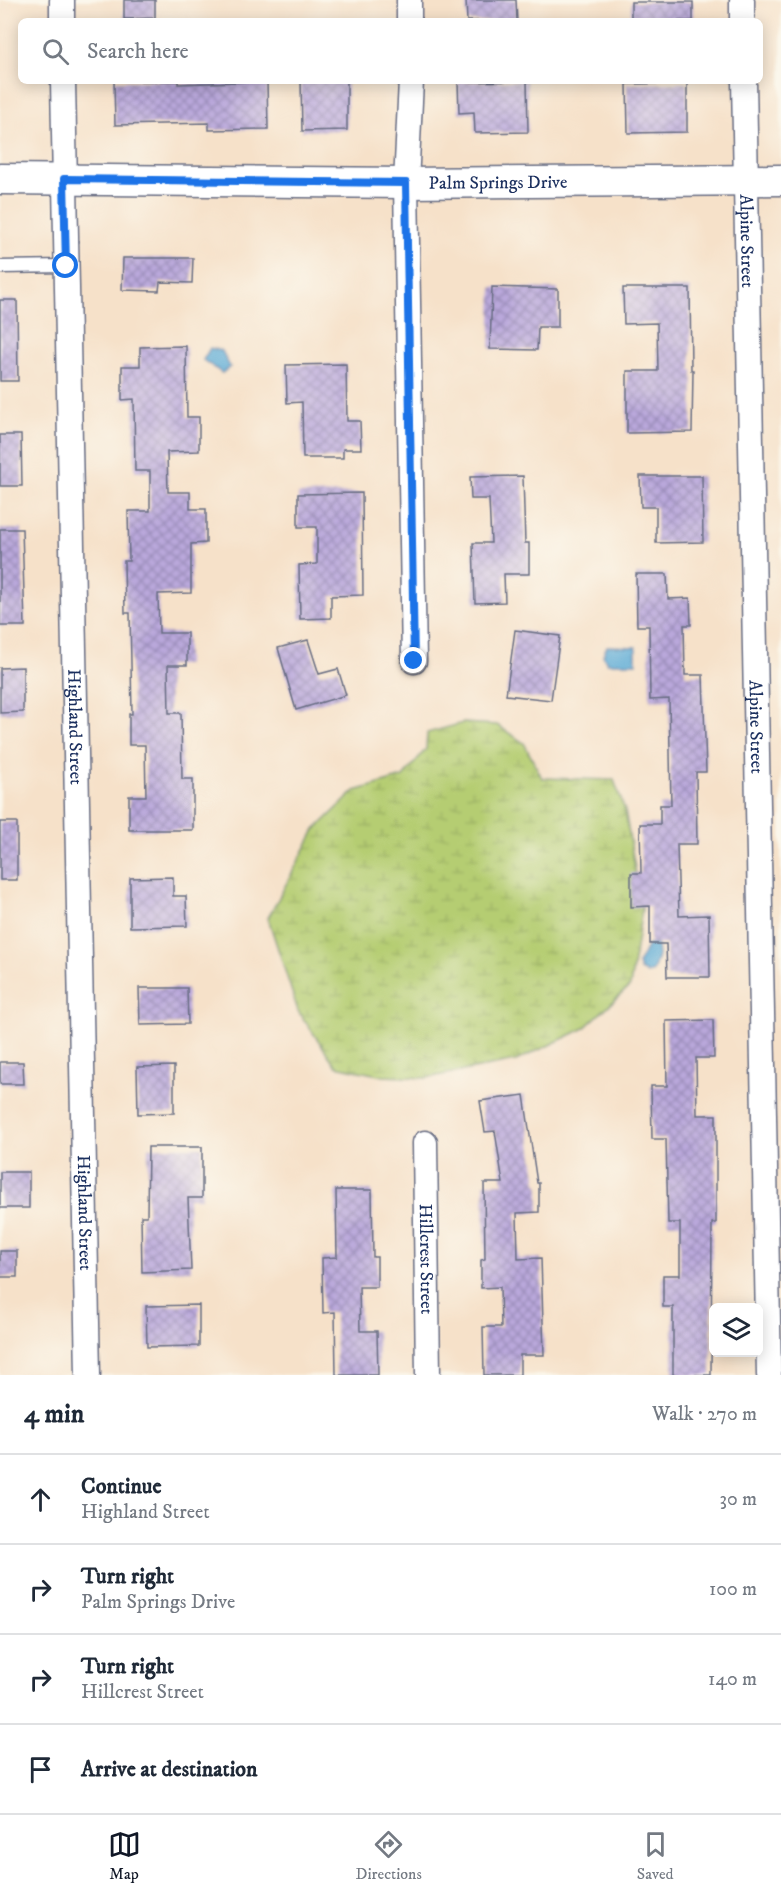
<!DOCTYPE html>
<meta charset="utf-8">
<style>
body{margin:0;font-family:"IM FELL DW Pica",serif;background:#f2f2f3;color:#1f2937}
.controls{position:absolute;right:18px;bottom:18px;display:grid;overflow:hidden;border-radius:9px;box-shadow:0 3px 15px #0003}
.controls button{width:54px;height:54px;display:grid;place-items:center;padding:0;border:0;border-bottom:2px solid #e0e1e3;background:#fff;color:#1f2937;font:30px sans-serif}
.stop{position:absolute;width:18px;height:18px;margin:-14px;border:4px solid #1a73e8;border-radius:50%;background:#fff}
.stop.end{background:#1a73e8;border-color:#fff;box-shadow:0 2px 6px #0008}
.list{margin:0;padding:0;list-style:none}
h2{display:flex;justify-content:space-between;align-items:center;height:78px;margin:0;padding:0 24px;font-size:26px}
h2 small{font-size:20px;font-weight:400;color:#747a83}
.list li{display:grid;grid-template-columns:39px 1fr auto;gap:18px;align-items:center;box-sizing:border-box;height:90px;padding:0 24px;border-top:2px solid #e0e1e3}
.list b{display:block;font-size:22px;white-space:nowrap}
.list p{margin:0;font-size:20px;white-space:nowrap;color:#747a83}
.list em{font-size:20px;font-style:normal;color:#747a83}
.icon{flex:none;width:33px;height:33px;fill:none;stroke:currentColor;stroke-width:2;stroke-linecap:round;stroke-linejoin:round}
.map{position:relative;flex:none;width:781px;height:1375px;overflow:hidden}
.search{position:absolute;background:#fff;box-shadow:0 3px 15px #0003;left:18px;right:18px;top:18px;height:66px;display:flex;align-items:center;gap:15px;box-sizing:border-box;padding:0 21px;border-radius:9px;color:#747a83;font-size:22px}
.sheet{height:438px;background:#fff}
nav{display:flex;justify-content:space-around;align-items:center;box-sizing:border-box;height:84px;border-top:2px solid #e0e1e3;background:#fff;font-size:16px;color:#747a83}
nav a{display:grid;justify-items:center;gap:3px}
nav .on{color:#111827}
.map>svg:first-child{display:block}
.wetland{fill:url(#wetland-marsh);stroke:#687e68;stroke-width:1.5}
.water{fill:#5caad5;stroke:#3c6c9a;stroke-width:1.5}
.building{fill:url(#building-cross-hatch)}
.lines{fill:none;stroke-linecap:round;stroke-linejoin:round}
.service-casing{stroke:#686d83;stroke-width:15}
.minor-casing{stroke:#686d83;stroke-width:27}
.tertiary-casing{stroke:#686d83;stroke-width:33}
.service{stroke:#fff;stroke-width:12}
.minor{stroke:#fff;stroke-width:24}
.tertiary{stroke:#fff;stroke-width:30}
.route{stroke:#1a73e8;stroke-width:8}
.labels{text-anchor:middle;stroke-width:4.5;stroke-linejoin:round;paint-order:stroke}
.street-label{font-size:18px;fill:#1b2f5e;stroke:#fbf7ec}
</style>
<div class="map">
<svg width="781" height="1375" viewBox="0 0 781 1375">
<defs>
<pattern id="wetland-marsh" width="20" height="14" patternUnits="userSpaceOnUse" patternTransform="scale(1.5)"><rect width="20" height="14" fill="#b5cd72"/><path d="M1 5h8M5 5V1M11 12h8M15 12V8" fill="none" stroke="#9bb065"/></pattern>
<pattern id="building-cross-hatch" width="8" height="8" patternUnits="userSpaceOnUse" patternTransform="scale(1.5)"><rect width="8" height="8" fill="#baa8db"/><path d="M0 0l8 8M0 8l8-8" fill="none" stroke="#9689b5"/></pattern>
</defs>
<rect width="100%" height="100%" fill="#fbf7ec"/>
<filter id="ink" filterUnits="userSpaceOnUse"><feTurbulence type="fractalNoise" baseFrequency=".0167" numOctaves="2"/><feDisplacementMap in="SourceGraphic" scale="12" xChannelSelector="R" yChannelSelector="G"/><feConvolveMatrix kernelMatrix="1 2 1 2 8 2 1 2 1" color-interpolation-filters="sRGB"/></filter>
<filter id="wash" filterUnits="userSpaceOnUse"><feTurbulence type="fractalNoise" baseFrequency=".008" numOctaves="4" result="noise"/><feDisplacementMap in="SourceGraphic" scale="24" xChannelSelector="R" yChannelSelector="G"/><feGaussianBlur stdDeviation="1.35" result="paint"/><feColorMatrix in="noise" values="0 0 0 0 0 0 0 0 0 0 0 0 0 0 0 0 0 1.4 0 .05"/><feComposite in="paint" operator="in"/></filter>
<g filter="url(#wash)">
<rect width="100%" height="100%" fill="#f6e1c9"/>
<polygon class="wetland" points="463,723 497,725 524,743 542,778 614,780 625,811 642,909 630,986 583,1029 516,1061 426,1078 383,1076 336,1066 298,1011 268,918 315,830 355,791 403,777 426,749 427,733"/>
<g class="water">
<polygon points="210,348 222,351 230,367 222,373 203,360"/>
<polygon points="607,646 636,647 636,663 607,663 603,655"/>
<polygon points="648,945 657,945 658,956 653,971 647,974 640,970 638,964"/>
</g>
<g id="blocks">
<g class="building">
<polygon points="124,0 155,0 155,18 124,19"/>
<polygon points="466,0 516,0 517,21 467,21"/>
<rect x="631" y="2" width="62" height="19"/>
<polygon points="114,81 178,81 178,84 267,81 268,129 209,130 209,123 115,125"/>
<polygon points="301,81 347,81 347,130 302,131"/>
<polygon points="527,81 528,132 475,133 474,112 459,113 458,82"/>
<polygon points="687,83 687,132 628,133 627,84"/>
<polygon points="123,258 193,258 192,283 160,282 159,291 122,290"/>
<polygon points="492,287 558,289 558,327 538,327 537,350 490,349"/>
<polygon points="623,288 690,288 691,370 693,370 692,432 627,433 627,371 658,371 657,323 624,324"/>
<polygon points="0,300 17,300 18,381 0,381"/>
<polygon points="186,346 187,417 199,417 199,451 167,452 168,492 190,492 190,509 206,509 206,543 191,544 191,593 158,594 159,633 187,633 187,665 168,665 169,713 181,713 182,779 193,779 193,830 129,830 129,796 146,796 145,745 129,745 129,714 132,714 130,613 125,613 124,561 129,561 128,511 150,511 150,471 135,471 134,399 122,400 122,366 140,366 140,347"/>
<polygon points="346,364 347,421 360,421 361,449 343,449 343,458 303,458 302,402 287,403 286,365"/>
<polygon points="0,435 21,435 22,486 0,486"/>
<polygon points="523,476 525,543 529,543 529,574 504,574 505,602 475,603 473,543 491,543 489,499 471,499 470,477"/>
<polygon points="640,476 702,476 703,542 656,543 656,507 641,507"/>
<polygon points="362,493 363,595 331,596 331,618 300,619 299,565 317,564 317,527 298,527 298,494"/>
<polygon points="0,529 22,529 25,626 0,626"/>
<polygon points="636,574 667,574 668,599 690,598 691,625 684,625 685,675 703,675 706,772 696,772 697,844 677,844 679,916 709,915 710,977 667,977 666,944 650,944 650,906 631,907 631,873 641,873 640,824 660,824 660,805 671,805 669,699 650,700 649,626 637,626"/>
<polygon points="515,630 560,636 551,700 506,695"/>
<polygon points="308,640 319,674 338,669 346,695 296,710 278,648"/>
<polygon points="23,667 23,712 0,713 0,668"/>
<rect x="0" y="822" width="17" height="58"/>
<polygon points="173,877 173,896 186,896 187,926 130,927 130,878"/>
<polygon points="139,988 187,988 188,1024 140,1025"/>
<polygon points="713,1020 714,1058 696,1058 697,1115 716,1115 716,1223 712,1223 711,1375 673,1375 673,1307 663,1307 663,1275 680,1275 680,1223 668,1223 666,1139 652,1139 651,1086 667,1086 666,1021"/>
<polygon points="0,1062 23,1062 24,1084 0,1084"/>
<polygon points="174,1066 174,1113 138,1114 137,1067"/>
<polygon points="524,1095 537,1183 539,1183 539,1212 517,1213 518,1259 541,1258 544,1355 520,1355 520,1375 484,1375 483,1327 501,1327 500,1287 481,1288 481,1260 485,1259 484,1183 503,1183 495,1131 485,1132 480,1101"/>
<polygon points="148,1147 202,1147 202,1198 188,1198 191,1270 142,1272 141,1216 147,1216"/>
<rect x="0" y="1172" width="29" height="36"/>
<polygon points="336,1190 372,1190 373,1257 377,1257 377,1287 359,1287 360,1331 377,1331 378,1375 336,1375 335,1312 323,1313 322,1258 337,1257"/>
<rect x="0" y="1251" width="17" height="26"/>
<polygon points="199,1305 199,1346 147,1347 146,1306"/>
</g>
</g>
</g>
<g filter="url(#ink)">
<use href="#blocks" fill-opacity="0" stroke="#686d83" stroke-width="1.5"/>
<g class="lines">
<g class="service-casing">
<polyline id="service" points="0,267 66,266"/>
</g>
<g class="minor-casing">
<g id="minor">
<polyline points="62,0 62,21"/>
<polyline points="409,0 409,21"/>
<polyline points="742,0 742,21"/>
<path id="s1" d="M 63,81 L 88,1375"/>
<polyline points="411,81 406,183 414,661"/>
<path id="s2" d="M 744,81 L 769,1375"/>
<path id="s3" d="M 425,1143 L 428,1375"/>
</g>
</g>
<g class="tertiary-casing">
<g id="tertiary">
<path id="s4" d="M 0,179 L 406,183 L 781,180"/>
</g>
</g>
<use href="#service" class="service"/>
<use href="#minor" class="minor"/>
<use href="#tertiary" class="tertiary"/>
</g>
</g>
<g class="lines" filter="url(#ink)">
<polyline class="route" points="66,266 64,179 406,183 414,661"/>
</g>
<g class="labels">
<g class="street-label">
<text dy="6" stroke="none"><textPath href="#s4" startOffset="498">Palm Springs Drive</textPath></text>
<text dy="6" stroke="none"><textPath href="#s2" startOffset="160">Alpine Street</textPath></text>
<text dy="6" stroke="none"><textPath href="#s1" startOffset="646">Highland Street</textPath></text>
<text dy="6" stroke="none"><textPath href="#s2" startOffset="646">Alpine Street</textPath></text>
<text dy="6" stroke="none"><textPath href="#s1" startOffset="1132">Highland Street</textPath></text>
<text dy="6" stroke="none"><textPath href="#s3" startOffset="116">Hillcrest Street</textPath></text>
</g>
</g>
</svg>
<div class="controls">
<button><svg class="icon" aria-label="layers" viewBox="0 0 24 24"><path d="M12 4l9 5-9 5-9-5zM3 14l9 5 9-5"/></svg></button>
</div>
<div class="stop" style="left:66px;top:266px"></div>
<div class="stop end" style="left:414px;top:661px"></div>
<div class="search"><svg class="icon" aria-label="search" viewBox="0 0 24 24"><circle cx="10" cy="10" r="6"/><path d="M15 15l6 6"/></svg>Search here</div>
</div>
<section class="sheet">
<h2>4 min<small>Walk · 270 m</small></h2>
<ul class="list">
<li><svg class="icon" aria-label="ahead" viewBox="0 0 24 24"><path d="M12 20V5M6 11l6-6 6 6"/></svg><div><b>Continue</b><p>Highland Street</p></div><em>30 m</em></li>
<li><svg class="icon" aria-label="right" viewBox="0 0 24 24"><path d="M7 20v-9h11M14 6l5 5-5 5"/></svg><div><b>Turn right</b><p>Palm Springs Drive</p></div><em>100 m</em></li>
<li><svg class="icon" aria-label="right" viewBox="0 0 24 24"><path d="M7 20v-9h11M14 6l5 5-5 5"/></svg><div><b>Turn right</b><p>Hillcrest Street</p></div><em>140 m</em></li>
<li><svg class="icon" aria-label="arrive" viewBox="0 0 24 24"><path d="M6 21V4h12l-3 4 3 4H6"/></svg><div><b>Arrive at destination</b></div></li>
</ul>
</section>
<nav>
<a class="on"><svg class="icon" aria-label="map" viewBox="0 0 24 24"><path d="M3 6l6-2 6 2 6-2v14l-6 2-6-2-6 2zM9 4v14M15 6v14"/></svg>Map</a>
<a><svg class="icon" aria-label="directions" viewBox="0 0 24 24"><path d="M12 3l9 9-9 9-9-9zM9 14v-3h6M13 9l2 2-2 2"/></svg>Directions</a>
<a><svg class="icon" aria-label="saved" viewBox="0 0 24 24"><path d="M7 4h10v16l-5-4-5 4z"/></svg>Saved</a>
</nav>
